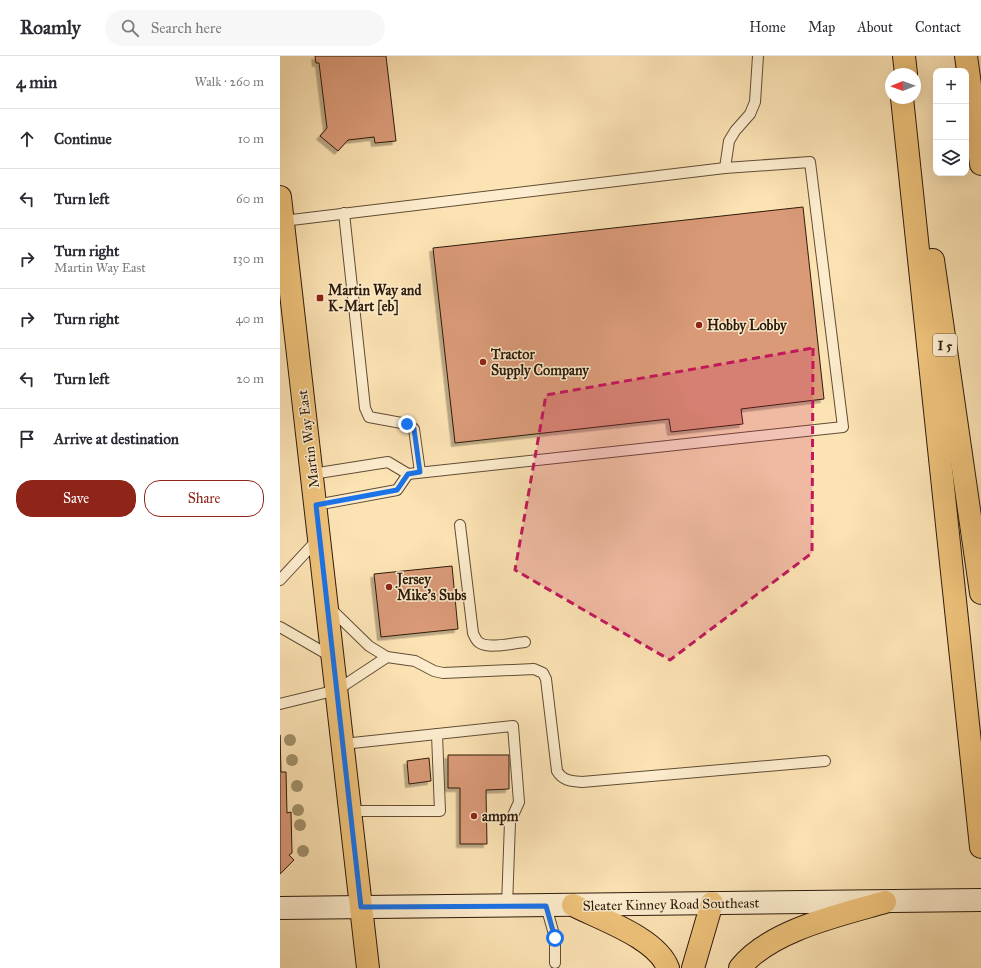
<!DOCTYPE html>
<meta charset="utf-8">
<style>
body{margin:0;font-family:"IM FELL Great Primer",serif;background:#f7f7f7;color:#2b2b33}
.controls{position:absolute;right:12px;top:12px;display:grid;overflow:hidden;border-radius:8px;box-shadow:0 4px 16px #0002}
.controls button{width:36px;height:36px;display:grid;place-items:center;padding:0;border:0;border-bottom:1px solid #e1e1e2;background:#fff;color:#2b2b33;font:20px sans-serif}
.compass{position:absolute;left:605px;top:12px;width:36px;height:36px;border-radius:50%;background:#fff;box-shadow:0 4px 16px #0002;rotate:269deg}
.stop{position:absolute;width:12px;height:12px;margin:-9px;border:3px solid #1a73e8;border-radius:50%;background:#fff}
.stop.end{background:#1a73e8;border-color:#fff;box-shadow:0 1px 4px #0008}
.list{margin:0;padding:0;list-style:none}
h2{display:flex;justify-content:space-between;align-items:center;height:52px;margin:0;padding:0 16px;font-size:17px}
h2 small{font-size:13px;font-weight:400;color:#7c7c81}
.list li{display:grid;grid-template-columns:26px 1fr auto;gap:12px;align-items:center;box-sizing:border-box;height:60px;padding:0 16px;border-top:1px solid #e1e1e2}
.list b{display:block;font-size:15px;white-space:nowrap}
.list p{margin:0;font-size:13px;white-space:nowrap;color:#7c7c81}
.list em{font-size:13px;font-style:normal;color:#7c7c81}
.actions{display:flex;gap:8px;padding:12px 16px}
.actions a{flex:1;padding:9px 0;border:1px solid #8f2418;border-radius:16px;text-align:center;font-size:14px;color:#8f2418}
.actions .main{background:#8f2418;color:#fff}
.icon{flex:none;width:22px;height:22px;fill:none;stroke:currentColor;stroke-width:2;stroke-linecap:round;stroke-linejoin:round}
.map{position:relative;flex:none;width:701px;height:912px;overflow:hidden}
header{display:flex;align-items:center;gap:24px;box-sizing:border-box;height:56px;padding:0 20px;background:#fff;border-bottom:1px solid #e1e1e2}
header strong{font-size:19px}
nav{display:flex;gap:22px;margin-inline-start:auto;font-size:14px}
.search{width:280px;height:36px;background:#f7f7f7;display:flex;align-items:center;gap:10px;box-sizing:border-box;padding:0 14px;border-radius:22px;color:#7c7c81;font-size:15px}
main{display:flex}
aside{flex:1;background:#fff}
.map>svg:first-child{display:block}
.building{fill:#da9a78;stroke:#2d1b0b;filter:url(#shadow)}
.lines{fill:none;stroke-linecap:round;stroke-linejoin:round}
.lane-casing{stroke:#614d35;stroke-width:12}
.secondary-casing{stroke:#2d1b0b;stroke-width:24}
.primary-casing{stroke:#2d1b0b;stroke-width:24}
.highway-casing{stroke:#2d1b0b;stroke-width:24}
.lane{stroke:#fdedce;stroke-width:10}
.secondary{stroke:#fdedce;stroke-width:22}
.primary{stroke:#eec27a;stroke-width:22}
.highway{stroke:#eec27a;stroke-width:22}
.tree{fill:#a3906b}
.route{stroke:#1a73e8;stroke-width:5}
.marked{fill:#c2185b;fill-opacity:0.2;stroke:#c2185b;stroke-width:3;stroke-dasharray:8 5;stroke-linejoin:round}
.poi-dot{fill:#8f2418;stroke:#fdedce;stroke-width:1.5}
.labels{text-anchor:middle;stroke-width:3;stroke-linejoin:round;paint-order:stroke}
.shield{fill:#fdedce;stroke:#6b5a46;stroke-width:1}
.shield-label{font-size:13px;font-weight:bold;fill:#2d1b0b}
.poi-label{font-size:14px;font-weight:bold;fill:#2d1b0b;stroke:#fdedce;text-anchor:start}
.street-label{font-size:14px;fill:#2d1b0b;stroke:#fdedce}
</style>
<header>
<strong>Roamly</strong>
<div class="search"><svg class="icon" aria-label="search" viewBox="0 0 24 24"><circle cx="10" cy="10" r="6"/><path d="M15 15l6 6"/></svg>Search here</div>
<nav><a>Home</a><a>Map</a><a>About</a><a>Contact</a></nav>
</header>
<main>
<aside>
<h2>4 min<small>Walk · 260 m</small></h2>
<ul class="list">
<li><svg class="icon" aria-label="ahead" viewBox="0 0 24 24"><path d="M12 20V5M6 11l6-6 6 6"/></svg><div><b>Continue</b></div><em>10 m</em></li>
<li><svg class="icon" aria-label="left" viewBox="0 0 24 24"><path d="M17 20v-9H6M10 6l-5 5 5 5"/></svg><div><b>Turn left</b></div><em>60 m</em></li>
<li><svg class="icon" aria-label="right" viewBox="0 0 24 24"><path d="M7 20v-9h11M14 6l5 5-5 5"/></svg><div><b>Turn right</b><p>Martin Way East</p></div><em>130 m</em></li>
<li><svg class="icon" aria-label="right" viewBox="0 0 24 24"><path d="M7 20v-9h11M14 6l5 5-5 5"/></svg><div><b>Turn right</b></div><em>40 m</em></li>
<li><svg class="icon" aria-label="left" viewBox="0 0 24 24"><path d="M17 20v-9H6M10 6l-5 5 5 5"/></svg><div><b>Turn left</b></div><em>20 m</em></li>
<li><svg class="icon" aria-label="arrive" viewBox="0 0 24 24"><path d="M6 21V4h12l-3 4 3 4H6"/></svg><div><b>Arrive at destination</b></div></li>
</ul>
<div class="actions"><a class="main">Save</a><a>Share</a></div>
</aside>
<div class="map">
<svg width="701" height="912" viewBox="0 0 701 912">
<defs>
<filter id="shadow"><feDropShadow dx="-3.5" dy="3.5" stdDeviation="0" flood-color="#0004"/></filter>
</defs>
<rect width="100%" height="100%" fill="#fce3b4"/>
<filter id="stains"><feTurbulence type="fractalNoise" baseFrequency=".005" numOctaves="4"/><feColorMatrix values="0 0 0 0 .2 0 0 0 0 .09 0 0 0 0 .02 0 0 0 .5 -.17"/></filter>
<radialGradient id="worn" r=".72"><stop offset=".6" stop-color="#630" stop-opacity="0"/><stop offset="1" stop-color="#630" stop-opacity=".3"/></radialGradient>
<g class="building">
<polygon points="35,0 106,0 116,85 95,87 94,81 68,84 58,95 40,80 47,72 39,7 36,7"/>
<polygon points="523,151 544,343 461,353 463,368 391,376 389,363 175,387 153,192"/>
<polygon points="172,510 178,573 101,581 94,518"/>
<polygon points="0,679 1,716 6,716 7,757 11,756 12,797 9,799 14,804 0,818"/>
<polygon points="168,699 229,699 229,733 206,734 207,788 180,788 180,732 168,732"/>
<polygon points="149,702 151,725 129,728 127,705"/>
</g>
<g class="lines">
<g class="lane-casing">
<g id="lane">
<polyline points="445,112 449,85 455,75 470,58 475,46 478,0"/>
<polyline points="64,157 85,352 89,361 127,368 134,373 140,416"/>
<polyline points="3,165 445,112 530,106 563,371 128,418"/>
<polyline points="32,418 108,406 128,418 117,434 36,449"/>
<path d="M 180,469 L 193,577 C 195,581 196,585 200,587 C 209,593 234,587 245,586"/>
<polyline points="0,524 38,483"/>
<path d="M 50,552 L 89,590 L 107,601 L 135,605 L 154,615 L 163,617 L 254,613 L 263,617 L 266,623 L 277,715 C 283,725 291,725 302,726 L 545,705"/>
<polyline points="0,571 52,601"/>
<polyline points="0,648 57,634 107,601"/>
<polyline points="63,688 233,670 239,746 230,766 227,850"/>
<polyline points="70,755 160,755 157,678"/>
<polyline points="266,850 275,882 275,907"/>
</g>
</g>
<g class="secondary-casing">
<polyline id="secondary" points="0,852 701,844"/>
</g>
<g class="primary-casing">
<polyline id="primary" points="0,141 88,912"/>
</g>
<g class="highway-casing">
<g id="highway">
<polyline points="624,0 626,18"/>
<polyline points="686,0 701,108"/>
<polyline points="622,42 701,791"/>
<polyline points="653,204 701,537"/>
<path d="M 293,849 C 320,863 377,882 388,912"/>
<polyline points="413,912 432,847"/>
<path d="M 460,912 C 490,874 560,859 605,846"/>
</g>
</g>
<use href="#lane" class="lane"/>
<use href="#secondary" class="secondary"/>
<use href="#primary" class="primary"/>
<use href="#highway" class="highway"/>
</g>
<g class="tree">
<circle cx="10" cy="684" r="6"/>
<circle cx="12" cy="704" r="6"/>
<circle cx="17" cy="730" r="6"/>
<circle cx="18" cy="754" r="6"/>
<circle cx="20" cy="769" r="6"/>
<circle cx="23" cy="795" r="6"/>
</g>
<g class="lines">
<polyline class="route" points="127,368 134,373 140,416 128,418 117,434 36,449 81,851 266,850 275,882"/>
</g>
<path class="marked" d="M 533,292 L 532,497 L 390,604 L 235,514 L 266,339 Z"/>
<g class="poi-dot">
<rect x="36" y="238" width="8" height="8" rx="2"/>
<circle cx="419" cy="269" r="4"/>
<circle cx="203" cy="306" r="4"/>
<circle cx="109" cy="531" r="4"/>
<circle cx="194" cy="760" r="4"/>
</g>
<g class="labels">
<rect class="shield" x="653" y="278" width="24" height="22" rx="3"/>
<g class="shield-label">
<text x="665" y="294">I 5</text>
</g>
<g class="poi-label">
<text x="48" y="239">Martin Way and<tspan x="48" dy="16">K-Mart [eb]</tspan></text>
<text x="427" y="274">Hobby Lobby</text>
<text x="211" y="303">Tractor<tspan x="211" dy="16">Supply Company</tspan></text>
<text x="117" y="528">Jersey<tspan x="117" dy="16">Mike's Subs</tspan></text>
<text x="202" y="765">ampm</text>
</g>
<g class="street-label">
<text transform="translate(28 383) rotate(-97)" y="5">Martin Way East</text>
<text transform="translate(391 848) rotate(-1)" y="5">Sleater Kinney Road Southeast</text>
</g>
</g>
<rect width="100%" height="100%" filter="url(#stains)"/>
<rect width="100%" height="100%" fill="url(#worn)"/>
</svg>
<div class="controls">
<button>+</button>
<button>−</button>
<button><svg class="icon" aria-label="layers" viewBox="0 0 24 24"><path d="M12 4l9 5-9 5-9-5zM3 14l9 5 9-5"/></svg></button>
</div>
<svg class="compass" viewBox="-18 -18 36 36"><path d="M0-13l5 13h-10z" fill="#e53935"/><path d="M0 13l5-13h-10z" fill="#7c7c81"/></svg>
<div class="stop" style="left:275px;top:882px"></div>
<div class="stop end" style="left:127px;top:368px"></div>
</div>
</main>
